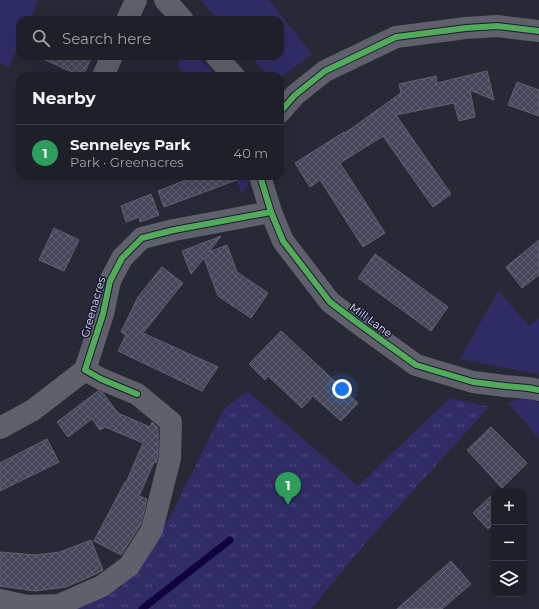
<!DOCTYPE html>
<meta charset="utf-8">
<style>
body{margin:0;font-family:Montserrat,sans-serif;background:#2b2c35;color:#f1f3f6}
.controls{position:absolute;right:12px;bottom:12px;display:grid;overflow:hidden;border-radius:8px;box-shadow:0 4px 16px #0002}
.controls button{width:36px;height:36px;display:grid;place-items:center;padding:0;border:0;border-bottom:1px solid #3c3d46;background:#1e1f29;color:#f1f3f6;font:20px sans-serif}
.you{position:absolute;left:342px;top:389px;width:14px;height:14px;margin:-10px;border:3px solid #fff;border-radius:50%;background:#1a73e8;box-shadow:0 0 0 6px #1a73e833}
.badge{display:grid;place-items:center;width:26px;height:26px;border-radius:50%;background:#d93025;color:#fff;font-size:13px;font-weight:700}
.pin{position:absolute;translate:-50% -33px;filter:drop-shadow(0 1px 2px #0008)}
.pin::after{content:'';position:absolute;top:21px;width:14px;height:12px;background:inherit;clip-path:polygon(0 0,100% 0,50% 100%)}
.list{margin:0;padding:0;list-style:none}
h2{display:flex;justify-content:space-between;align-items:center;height:52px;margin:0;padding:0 16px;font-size:17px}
h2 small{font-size:13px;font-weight:400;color:#a1a2a8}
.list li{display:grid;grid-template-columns:26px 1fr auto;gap:12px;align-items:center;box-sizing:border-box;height:56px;padding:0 16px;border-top:1px solid #3c3d46}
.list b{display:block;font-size:15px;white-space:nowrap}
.list p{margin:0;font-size:13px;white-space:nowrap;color:#a1a2a8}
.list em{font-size:13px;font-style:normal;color:#a1a2a8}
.icon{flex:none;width:22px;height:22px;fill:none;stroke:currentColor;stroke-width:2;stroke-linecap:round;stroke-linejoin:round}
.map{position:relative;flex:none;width:539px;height:609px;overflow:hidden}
.search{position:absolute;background:#1e1f29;box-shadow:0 4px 16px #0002;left:16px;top:16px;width:268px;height:44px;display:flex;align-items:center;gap:10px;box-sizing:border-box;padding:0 14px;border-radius:12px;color:#a1a2a8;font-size:15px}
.panel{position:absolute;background:#1e1f29;box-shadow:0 4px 16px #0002;left:16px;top:72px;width:268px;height:108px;border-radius:12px}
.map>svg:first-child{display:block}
.grass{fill:#302d66}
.park{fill:url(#park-tufts)}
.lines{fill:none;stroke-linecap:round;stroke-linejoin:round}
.stream{stroke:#10043d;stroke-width:7}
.building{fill:url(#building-cross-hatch);stroke:#61626e}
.minor{stroke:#5f606c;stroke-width:22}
.cycleway-casing{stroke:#191a33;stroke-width:8}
.cycleway{stroke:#51ab58;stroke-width:6}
.labels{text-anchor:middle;stroke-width:3;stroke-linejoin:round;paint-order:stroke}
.street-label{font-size:11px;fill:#dfe1f2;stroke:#191a33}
</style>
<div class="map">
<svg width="539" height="609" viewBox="0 0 539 609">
<defs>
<pattern id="park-tufts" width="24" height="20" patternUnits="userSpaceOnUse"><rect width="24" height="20" fill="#302d66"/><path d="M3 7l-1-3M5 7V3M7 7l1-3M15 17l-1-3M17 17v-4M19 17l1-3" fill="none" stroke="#4e4b7c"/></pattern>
<pattern id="building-cross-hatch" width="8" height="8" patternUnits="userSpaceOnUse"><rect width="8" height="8" fill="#47475b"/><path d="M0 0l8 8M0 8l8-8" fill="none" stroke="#616173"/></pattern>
</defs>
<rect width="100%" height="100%" fill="#282937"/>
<g class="grass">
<polygon points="0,0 38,0 30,20 20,20 20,42 9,67 0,63"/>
<polygon points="201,0 269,0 312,54 280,78 280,76 267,75 250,56 280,56 280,20 218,20"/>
<polygon points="181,56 197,56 218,76 183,76 178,65"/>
<polygon points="234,176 249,176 248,185 242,193"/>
<polygon points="498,291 529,326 539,318 539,374 460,359"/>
<polygon points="527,398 539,403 539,439 508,402"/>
</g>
<polygon class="park" points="247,391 358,486 450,398 489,407 368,540 311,609 61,609 121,588 167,523 224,409"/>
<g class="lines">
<polyline class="stream" points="142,609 230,540"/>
</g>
<g class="building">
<polygon points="36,56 92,56 83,76 81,76"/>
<polygon points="487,71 494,100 470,90 475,117 459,121 454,103 396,115 451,194 433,207 383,136 340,163 385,233 363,247 320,180 310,187 295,163 344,132 345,133 401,93 399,84 436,76 437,83"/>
<polygon points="517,82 539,90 539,116 508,105"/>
<polygon points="184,176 242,176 242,178 164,207 158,191 186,180"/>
<polygon points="151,194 159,215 140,222 139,217 126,222 121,206"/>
<polygon points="54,228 79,240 64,271 39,260"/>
<polygon points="221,236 209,252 227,245 237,272 268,293 251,318 218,296 204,258 191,274 182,251"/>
<polygon points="539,240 539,275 522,288 506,267"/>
<polygon points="375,254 448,307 431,331 358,278"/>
<polygon points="162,267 183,283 143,333 218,367 202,391 118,351 126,335 121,332 138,297"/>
<polygon points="281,331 358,403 341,421 313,396 302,408 268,376 265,380 249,364"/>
<polygon points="98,391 103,393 118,413 150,427 152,422 158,428 158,456 156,463 154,462 139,496 147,499 141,524 121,555 94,541 125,482 126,483 143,443 105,427 100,430 92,419 68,437 57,422"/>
<polygon points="491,427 527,463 502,488 467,450"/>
<polygon points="47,439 59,462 0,491 0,463"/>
<polygon points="494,493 494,523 488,529 473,513"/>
<polygon points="91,540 103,570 98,573 66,587 35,591 0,586 0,552 36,555 60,552"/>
<polygon points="451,561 471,584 442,609 397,609"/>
</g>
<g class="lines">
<g class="minor">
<polyline points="165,0 183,20"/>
<polyline points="127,20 136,0"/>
<polyline points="216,56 234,76"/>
<polyline points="103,76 112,56"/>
<polyline points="280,112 295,95 325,71 396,37 466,28 497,26 539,31"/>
<polyline points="260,176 271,212 283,241 330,302 355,321 416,365 473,382 505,386 528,388 539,390"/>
<polyline points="0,428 33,410 85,370"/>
<polyline points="0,600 27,606 59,605 102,586 129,566 152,530 170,458 171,422 137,394 101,379 85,370 103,314 110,281 122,258 142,238 174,230 271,212"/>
</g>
<g class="cycleway-casing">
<g id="cycleway">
<polyline points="280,112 295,95 325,71 396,37 466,28 497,26 539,31"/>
<polyline points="260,176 271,212 283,241 330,302 355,321 416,365 473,382 505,386 528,388 539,390"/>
<polyline points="137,394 101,379 85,370 103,314 110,281 122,258 142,238 174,230 271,212"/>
</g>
</g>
<use href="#cycleway" class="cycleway"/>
</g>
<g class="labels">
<g class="street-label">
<text transform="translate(93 307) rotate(-74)" y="4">Greenacres</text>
<text transform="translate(371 320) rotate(36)" y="4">Mill Lane</text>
</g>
</g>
</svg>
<div class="controls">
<button>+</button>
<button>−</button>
<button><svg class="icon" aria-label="layers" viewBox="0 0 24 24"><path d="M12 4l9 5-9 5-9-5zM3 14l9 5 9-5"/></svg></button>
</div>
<div class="you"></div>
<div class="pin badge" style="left:288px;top:505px;background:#2e9e5b">1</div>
<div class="search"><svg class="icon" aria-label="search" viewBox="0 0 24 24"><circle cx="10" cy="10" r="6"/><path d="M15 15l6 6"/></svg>Search here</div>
<section class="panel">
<h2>Nearby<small></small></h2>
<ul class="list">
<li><span class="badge" style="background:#2e9e5b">1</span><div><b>Senneleys Park</b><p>Park · Greenacres</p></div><em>40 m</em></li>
</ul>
</section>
</div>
